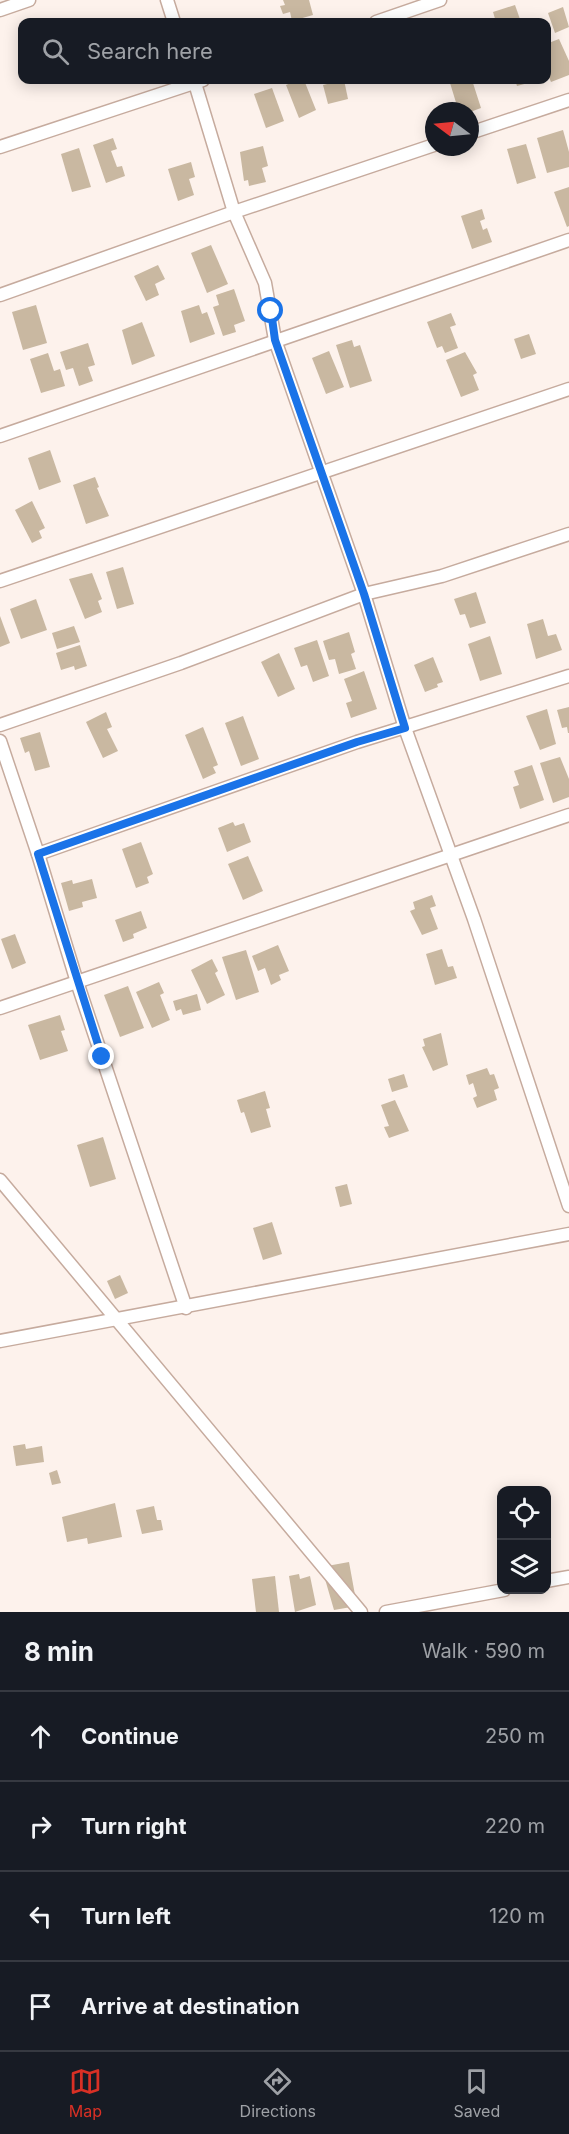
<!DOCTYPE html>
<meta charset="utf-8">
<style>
body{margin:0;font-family:Inter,sans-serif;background:#242831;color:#f1f3f6}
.controls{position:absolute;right:18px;bottom:18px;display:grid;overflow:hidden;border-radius:12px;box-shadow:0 3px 15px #0003}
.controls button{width:54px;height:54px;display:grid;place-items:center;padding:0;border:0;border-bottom:2px solid #363941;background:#171b24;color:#f1f3f6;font:30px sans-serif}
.compass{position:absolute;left:425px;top:102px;width:54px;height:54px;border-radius:50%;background:#171b24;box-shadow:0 3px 15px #0003;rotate:286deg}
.stop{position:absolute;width:18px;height:18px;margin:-14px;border:4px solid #1a73e8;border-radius:50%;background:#fff}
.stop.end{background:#1a73e8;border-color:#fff;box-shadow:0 2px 6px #0008}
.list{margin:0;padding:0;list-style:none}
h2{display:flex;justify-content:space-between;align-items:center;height:78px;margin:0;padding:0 24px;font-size:26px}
h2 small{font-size:20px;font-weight:400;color:#9ea1a6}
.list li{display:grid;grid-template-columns:39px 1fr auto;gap:18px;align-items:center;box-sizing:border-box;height:90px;padding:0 24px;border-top:2px solid #363941}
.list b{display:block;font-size:22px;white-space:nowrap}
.list em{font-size:20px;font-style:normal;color:#9ea1a6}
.icon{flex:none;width:33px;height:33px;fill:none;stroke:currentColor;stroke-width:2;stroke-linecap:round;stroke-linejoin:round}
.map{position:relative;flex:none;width:569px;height:1612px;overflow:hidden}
.search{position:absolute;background:#171b24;box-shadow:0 3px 15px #0003;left:18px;right:18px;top:18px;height:66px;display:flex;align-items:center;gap:15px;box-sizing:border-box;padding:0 21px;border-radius:12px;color:#9ea1a6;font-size:22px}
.sheet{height:438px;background:#171b24}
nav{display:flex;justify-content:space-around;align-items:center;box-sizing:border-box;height:84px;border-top:2px solid #363941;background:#171b24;font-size:16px;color:#9ea1a6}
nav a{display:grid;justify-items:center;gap:3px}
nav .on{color:#d93025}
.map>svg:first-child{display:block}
.building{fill:#c9b8a1}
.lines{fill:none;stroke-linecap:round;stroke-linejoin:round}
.street-casing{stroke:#c6ab9e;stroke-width:15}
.street{stroke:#fff;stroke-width:12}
.route{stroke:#1a73e8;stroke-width:8}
</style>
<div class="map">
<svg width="569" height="1612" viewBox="0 0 569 1612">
<rect width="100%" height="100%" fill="#fdf2ec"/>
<g class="building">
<polygon points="283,0 309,0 313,15 292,21 290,12 283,14 280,6 285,5"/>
<polygon points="515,5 521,22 496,22 493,12"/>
<polygon points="563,7 569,27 555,33 548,13"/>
<polygon points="559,39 569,61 569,75 551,82 546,70 546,44"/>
<polygon points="298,80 304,80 316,110 299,118 286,85"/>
<polygon points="344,80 348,99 328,104 323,85"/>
<polygon points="462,80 472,80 481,108 470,112 464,111 463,108 458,109 450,83"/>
<polygon points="515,80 539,80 517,86"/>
<polygon points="272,88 284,121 266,128 254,94"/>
<polygon points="563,130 569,152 569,167 547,173 537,138"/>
<polygon points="113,138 117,149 111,151 117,167 122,166 125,176 106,183 93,145"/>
<polygon points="526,144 536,178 517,184 507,149"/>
<polygon points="263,146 268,166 262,168 266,182 249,186 248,180 244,181 240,152"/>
<polygon points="79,148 91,187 72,192 61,154"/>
<polygon points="191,162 195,177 189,179 194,195 178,201 168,169"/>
<polygon points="569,187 569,226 567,227 554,192"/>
<polygon points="482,209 485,219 480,221 483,230 487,228 492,242 472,249 461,216"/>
<polygon points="211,245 228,284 207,293 191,253"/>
<polygon points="158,265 165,279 155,284 159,295 146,301 134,276"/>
<polygon points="234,289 245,321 234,325 236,332 223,336 213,307 219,305 216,295"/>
<polygon points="36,305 47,343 23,350 12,312"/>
<polygon points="199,305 202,314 207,312 215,334 190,343 181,311"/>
<polygon points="451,313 456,325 450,327 458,348 445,353 442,346 437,348 427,322"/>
<polygon points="142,322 155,356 132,365 122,330"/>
<polygon points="529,334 536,354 521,359 514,339"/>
<polygon points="352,340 354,347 360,345 372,381 350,388 336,345"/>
<polygon points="88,343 95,365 88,367 93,381 79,386 73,368 66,370 60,352"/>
<polygon points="329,351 344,387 326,394 312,358"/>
<polygon points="465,352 477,373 473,375 479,390 461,397 446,360"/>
<polygon points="48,353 54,371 60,369 65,386 41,393 30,359"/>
<polygon points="50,450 61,482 39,490 28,458"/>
<polygon points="95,477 99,487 97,488 109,516 86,524 73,485"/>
<polygon points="32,501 45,528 39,531 42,538 32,543 15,510"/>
<polygon points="123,567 134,604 117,609 106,572"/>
<polygon points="92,573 102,599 98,601 102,612 85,619 69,579"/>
<polygon points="476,592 486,623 470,628 465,614 460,615 454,599"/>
<polygon points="36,599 47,630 21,639 10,609"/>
<polygon points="0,616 10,643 0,647"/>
<polygon points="543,619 548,636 556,634 562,650 536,659 527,624"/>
<polygon points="74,626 80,642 57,649 52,633"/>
<polygon points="349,632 355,652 351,654 356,669 339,674 335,659 329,660 323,641"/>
<polygon points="490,636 502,674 480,681 468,644"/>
<polygon points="317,640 329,676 313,682 307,665 301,667 294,648"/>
<polygon points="80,645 87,666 75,670 74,666 61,670 56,653"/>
<polygon points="279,653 295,689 278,697 261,662"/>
<polygon points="433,657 443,682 437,684 438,687 425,692 414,665"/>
<polygon points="364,671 377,709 351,718 346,703 352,701 344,679"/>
<polygon points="569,707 569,733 568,733 567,727 562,728 557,710"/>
<polygon points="547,709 556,744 540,750 526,716"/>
<polygon points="106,712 112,727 107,729 118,751 103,758 86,722"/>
<polygon points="243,716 259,759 241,766 225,723"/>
<polygon points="203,727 218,765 213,767 216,773 203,779 185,735"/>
<polygon points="40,732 50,767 35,771 29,751 25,753 20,738"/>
<polygon points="560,757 569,779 569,797 553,803 540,763"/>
<polygon points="532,765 544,800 520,809 513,787 519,785 514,771"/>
<polygon points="233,822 235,826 244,823 251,842 227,852 218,828"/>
<polygon points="141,842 153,874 147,877 149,883 136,888 122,849"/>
<polygon points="248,856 263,891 243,900 228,864"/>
<polygon points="92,879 97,898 82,902 83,907 69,911 61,883 72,880 73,884"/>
<polygon points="432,895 436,906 430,908 438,929 422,935 410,911 415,909 413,902"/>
<polygon points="141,911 147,928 133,934 134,938 123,942 115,920"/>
<polygon points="15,934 26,963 12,969 1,939"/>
<polygon points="278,945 289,971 279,975 281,980 271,985 265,968 258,971 252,956"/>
<polygon points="442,949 448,967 453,966 457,978 435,985 426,954"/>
<polygon points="246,950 259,992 236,1000 222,957"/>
<polygon points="212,959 218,971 215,973 225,995 207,1004 191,970"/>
<polygon points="159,982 164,993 160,995 170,1020 152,1028 136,992"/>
<polygon points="128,986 144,1028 120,1037 104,995"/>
<polygon points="197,994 201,1010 183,1015 181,1009 176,1011 173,1001"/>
<polygon points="60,1015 65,1030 61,1031 68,1051 40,1060 28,1025"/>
<polygon points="441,1033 448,1065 433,1071 422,1047 425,1046 423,1039"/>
<polygon points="487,1068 490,1075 494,1074 499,1088 494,1090 497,1100 477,1108 473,1098 477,1096 473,1083 469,1085 466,1075"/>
<polygon points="404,1074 408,1087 392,1092 388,1079"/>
<polygon points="265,1091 270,1108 266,1109 271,1127 251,1133 244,1112 241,1113 237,1100"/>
<polygon points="395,1100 409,1131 389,1138 384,1127 389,1126 381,1105"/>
<polygon points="103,1137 116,1179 90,1187 77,1145"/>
<polygon points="347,1184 352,1204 340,1207 335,1187"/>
<polygon points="272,1222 282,1254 263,1260 253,1228"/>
<polygon points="120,1275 128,1293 115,1299 107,1281"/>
<polygon points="25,1444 26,1449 42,1446 44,1462 16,1466 13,1446"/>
<polygon points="57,1470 61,1483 52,1485 49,1473"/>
<polygon points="115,1503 122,1537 88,1544 87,1538 67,1542 62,1517"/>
<polygon points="154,1506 157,1520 161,1520 163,1530 142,1534 136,1510"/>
<polygon points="349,1562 357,1606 334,1610 325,1579 329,1579 327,1566"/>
<polygon points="299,1574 300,1579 310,1576 316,1605 295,1612 289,1576"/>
<polygon points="275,1576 279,1612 256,1612 252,1579"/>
</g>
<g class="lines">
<g class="street-casing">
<g id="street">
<polyline points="167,0 174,22"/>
<polyline points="0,10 29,0"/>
<polyline points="376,22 440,0"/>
<polyline points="194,80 234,212 265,283 275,340 364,594 405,728 474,919 569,1206"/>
<polyline points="470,133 569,100"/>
<polyline points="0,147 203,80"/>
<polyline points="0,295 234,212 434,145"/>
<polyline points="0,436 569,240"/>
<polyline points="0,581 569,389"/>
<polyline points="0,725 181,663 364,594 442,576 569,534"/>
<polyline points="0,741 38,854 77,982 186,1308"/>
<polyline points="38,854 357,742 569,676"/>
<polyline points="0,1008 569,815"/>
<polyline points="0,1180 361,1612"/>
<polyline points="0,1341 569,1234"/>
<polyline points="546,1581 569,1577"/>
<polyline points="386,1612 504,1590"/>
</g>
</g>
<use href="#street" class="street"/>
</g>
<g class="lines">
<polyline class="route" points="102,1057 38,854 357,742 405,728 364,594 275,340 271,311"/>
</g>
</svg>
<div class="controls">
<button><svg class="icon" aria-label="locate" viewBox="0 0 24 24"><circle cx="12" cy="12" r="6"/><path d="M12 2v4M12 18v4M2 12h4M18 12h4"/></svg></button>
<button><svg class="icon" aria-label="layers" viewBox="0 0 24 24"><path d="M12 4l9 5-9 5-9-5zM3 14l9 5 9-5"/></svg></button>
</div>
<svg class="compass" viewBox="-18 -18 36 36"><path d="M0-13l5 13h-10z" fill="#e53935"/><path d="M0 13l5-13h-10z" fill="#9ea1a6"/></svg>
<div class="stop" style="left:271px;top:311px"></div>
<div class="stop end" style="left:102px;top:1057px"></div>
<div class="search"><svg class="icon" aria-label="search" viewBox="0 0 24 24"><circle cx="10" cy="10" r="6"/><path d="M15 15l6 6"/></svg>Search here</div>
</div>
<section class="sheet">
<h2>8 min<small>Walk · 590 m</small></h2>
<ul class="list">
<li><svg class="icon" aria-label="ahead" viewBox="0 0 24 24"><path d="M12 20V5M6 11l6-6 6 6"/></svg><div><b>Continue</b></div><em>250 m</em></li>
<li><svg class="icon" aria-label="right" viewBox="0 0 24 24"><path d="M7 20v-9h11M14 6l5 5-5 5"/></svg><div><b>Turn right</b></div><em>220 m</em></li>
<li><svg class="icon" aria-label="left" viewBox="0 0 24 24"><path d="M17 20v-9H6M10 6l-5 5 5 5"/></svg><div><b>Turn left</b></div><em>120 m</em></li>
<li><svg class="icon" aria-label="arrive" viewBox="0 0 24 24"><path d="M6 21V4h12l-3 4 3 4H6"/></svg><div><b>Arrive at destination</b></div></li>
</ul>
</section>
<nav>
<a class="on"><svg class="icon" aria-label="map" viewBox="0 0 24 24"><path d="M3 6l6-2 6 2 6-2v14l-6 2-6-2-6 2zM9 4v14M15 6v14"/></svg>Map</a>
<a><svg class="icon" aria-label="directions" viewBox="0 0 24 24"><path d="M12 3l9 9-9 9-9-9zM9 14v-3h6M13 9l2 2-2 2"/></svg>Directions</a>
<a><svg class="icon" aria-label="saved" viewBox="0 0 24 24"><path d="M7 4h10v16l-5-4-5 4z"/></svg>Saved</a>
</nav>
